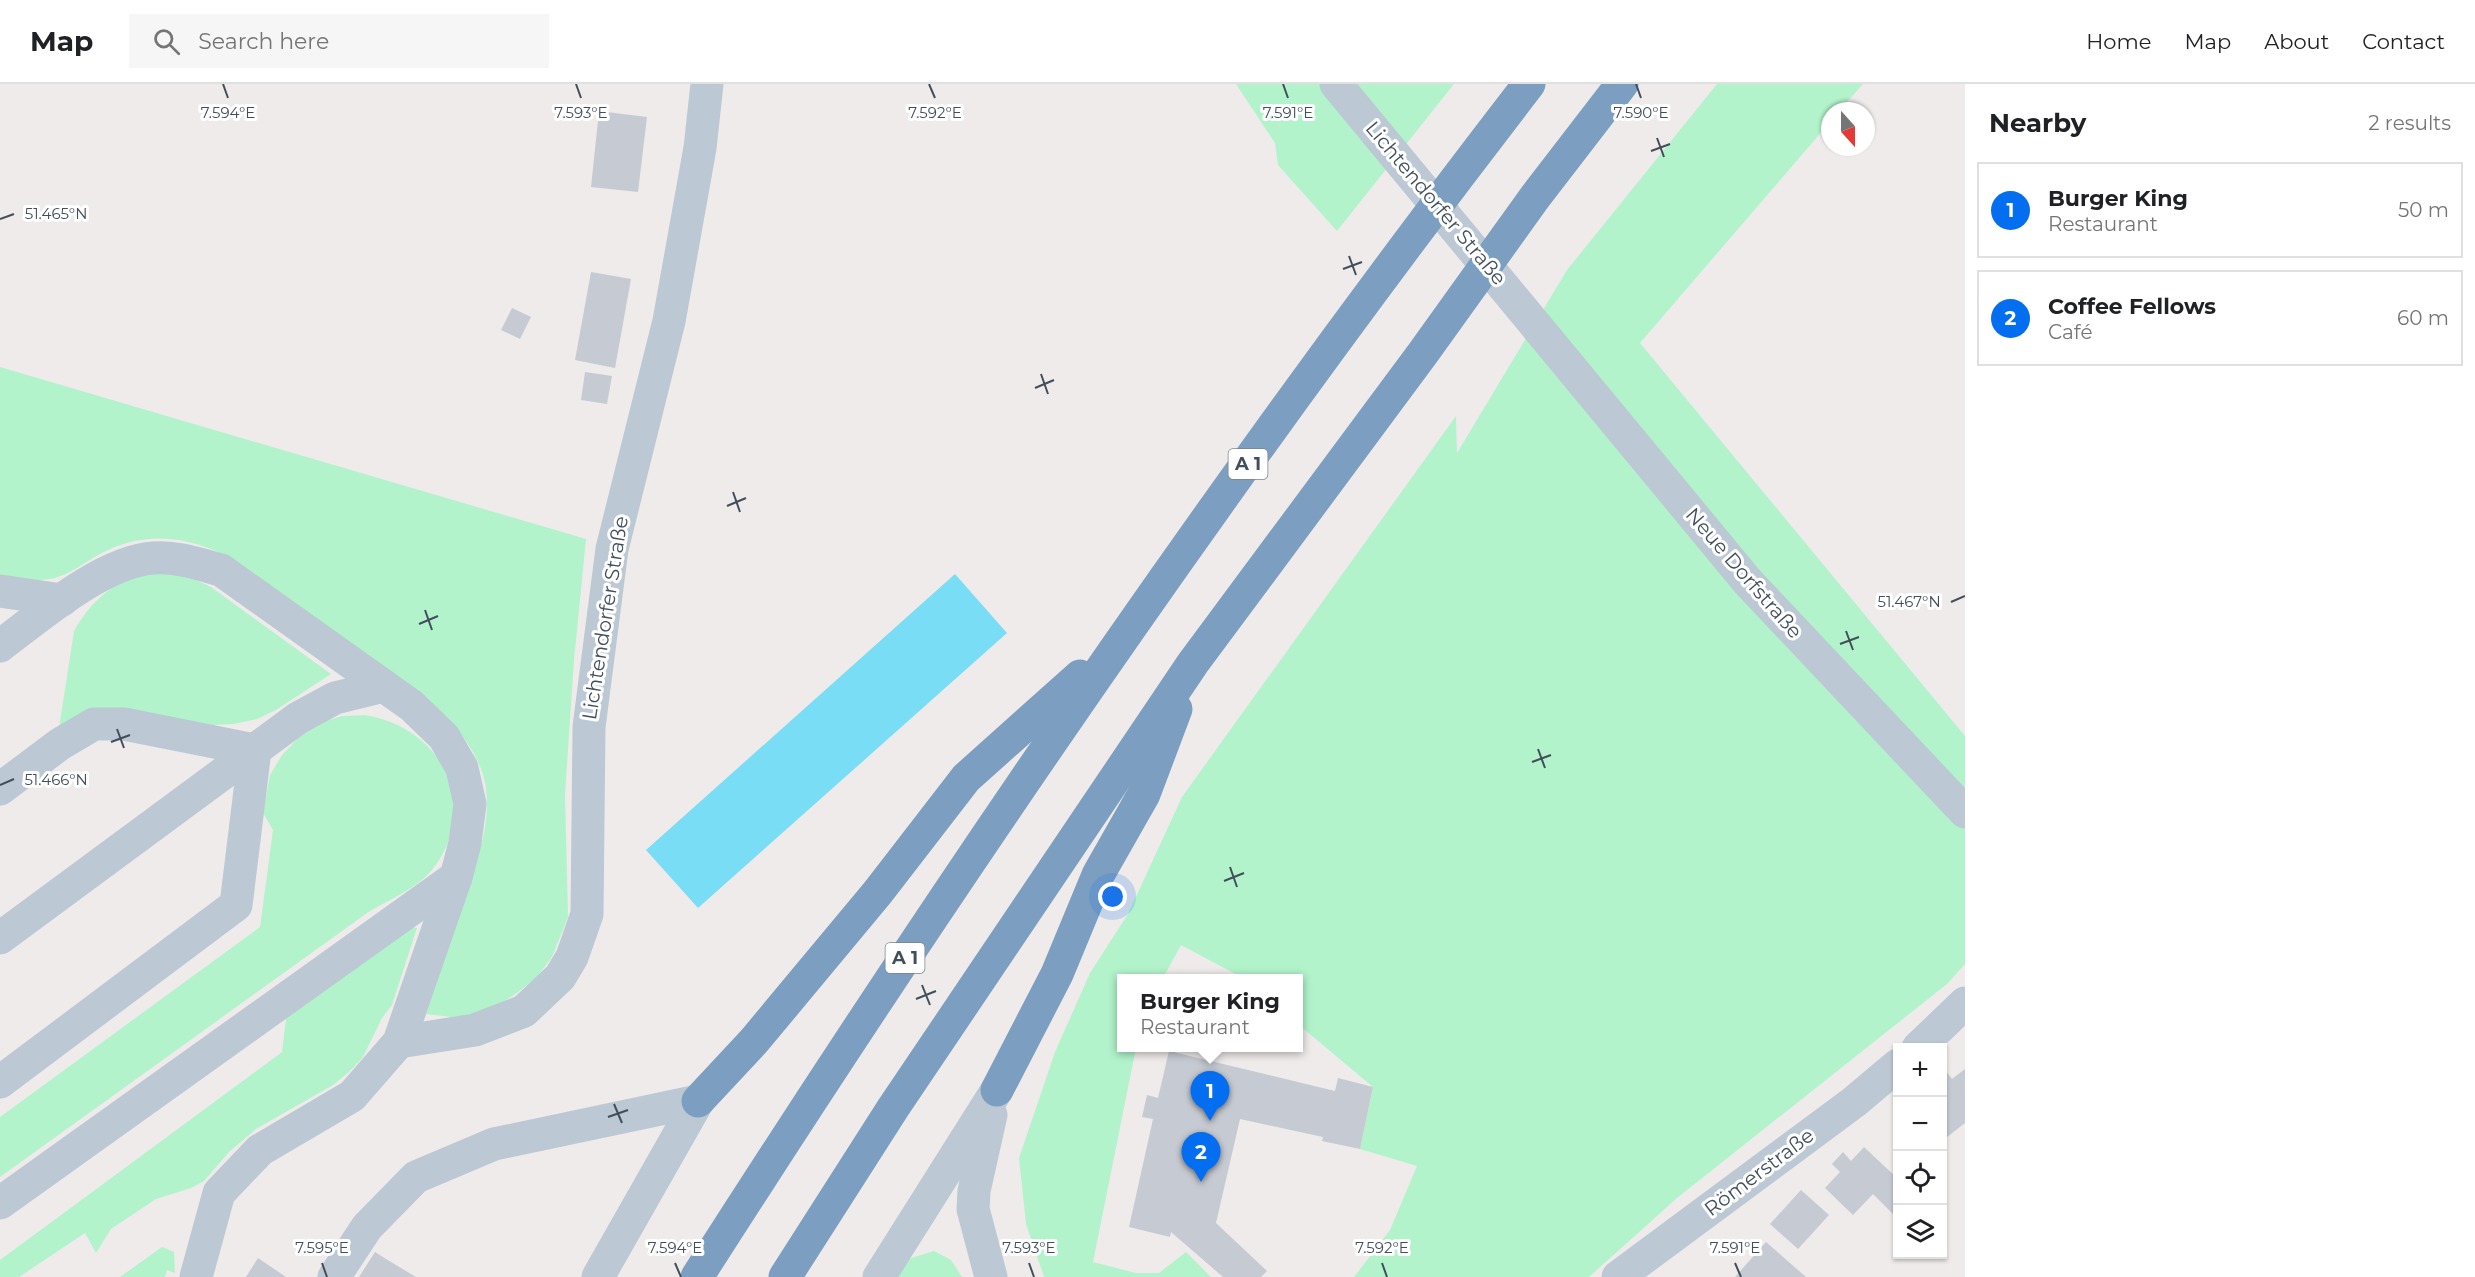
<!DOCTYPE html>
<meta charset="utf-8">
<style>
body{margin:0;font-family:Montserrat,sans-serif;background:#f6f6f6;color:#202124}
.controls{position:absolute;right:18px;bottom:18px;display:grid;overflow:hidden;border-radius:0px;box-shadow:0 2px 4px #0004}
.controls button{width:54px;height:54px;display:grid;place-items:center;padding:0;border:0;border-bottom:2px solid #e0e0e0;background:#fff;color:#202124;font:30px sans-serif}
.compass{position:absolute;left:1821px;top:18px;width:54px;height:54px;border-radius:50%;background:#fff;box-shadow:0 2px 4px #0004;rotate:159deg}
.you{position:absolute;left:1113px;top:813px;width:21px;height:21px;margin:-15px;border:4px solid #fff;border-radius:50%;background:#1a73e8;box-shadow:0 0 0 9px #1a73e833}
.badge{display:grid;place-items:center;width:39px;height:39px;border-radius:50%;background:#046ef0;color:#fff;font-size:20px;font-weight:700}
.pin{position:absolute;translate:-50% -50px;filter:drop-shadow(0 2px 3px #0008)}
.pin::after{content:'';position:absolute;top:32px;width:21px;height:18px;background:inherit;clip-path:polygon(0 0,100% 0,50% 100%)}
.popup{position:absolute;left:1117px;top:890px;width:186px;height:78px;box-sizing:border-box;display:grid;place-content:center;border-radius:0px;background:#fff;filter:drop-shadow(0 2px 4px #0005);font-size:20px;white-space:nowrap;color:#757577}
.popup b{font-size:22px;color:#202124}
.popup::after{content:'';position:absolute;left:50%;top:100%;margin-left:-12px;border:12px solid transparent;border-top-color:#fff}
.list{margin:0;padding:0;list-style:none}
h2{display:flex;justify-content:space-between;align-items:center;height:78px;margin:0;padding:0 24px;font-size:26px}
h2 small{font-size:20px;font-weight:400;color:#757577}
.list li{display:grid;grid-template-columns:39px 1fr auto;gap:18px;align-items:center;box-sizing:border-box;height:96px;margin:0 12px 12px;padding:0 12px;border:2px solid #e0e0e0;border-radius:0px}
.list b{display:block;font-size:22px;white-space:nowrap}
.list p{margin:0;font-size:20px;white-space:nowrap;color:#757577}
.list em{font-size:20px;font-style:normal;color:#757577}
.icon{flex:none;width:33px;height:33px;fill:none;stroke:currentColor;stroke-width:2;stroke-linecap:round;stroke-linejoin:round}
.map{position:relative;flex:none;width:1965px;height:1193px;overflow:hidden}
header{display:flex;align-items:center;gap:36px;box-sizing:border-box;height:84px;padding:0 30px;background:#fff;border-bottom:2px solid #e0e0e0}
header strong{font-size:28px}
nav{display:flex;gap:33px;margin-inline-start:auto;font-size:21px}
.search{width:420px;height:54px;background:#f6f6f6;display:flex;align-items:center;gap:15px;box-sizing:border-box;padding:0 21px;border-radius:0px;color:#757577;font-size:22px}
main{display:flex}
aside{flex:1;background:#fff}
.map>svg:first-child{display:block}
.green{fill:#b2f3cb}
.water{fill:#7addf6}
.building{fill:#c6cad2}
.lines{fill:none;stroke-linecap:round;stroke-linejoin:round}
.minor{stroke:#bcc8d3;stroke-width:33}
.highway{stroke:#7c9fc1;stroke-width:33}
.ticks{fill:none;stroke:#424f5b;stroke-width:2}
.labels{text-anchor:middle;stroke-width:6;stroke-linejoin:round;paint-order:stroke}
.shield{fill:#fff;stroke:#7b848c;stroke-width:1.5}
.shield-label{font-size:18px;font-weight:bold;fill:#424f5b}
.street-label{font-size:20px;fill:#424f5b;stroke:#fff}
.ticks-label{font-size:15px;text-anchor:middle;fill:#424f5b;stroke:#fff;stroke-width:6;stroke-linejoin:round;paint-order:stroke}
</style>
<header>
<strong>Map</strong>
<div class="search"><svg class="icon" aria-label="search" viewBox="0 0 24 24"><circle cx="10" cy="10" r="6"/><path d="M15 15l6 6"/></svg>Search here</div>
<nav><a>Home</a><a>Map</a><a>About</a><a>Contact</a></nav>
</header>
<main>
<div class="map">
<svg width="1965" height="1193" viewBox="0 0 1965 1193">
<rect width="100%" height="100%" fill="#efebeb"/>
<g class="green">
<polygon points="1236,0 1454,0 1337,147 1278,81 1275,59"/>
<polygon points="1717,0 1863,0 1839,27 1830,27 1830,38 1640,259 1965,652 1965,880 1947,900 1677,1114 1589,1193 1354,1193 1390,1146 1417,1082 1360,1065 1373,1003 1299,941 1298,894 1243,894 1181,861 1163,894 1122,894 1122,964 1136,964 1093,1178 1136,1189 1159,1189 1186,1168 1211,1193 1044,1193 1026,1140 1019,1074 1055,968 1090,889 1128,830 1182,713 1456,332 1457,369 1567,186"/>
<path d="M 0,283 L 586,455 L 574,576 L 565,711 L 568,833 L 552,873 L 537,893 L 517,909 L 492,925 L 472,931 L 452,933 L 426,930 C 438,895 449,860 461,825 C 474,786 491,746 486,704 C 482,677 466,655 449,636 L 236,477 C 192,452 146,445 100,470 C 85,478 72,489 55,494 C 37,498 19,496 0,494 Z"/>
<path d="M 164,487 L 188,492 L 211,503 L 331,590 L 276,626 L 257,635 L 234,640 L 213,641 L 108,624 L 59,644 L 74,547 C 96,509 120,493 164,487 Z"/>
<path d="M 365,631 C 441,643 483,721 432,786 C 416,805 388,816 367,829 L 0,1093 L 0,1033 L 260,843 L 273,746 L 263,729 L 270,691 L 282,671 L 299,653 L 319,639 L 342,632 Z"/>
<polygon points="409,843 417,844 392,921 382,934 363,973 349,988 333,1001 256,1045 229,1068 204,1097 191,1104 156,1115 111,1145 96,1169 85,1149 19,1193 0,1193 0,1176 282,968 287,927"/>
<polygon points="162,1163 174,1168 175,1189 167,1186 165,1193 120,1193"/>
<polygon points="934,1167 951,1176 962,1193 893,1193 911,1174"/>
</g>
<polygon class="water" points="955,490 1007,549 698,824 646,766"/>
<g class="building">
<polygon points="599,27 647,33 638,108 591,103"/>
<polygon points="591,188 631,195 615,284 575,276"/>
<polygon points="512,224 531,233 520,255 501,246"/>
<polygon points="585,288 612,292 607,320 581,316"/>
<polygon points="1169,967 1335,1007 1338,994 1373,1003 1360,1065 1322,1057 1323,1053 1240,1035 1216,1139 1267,1187 1261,1193 1223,1193 1171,1148 1170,1153 1129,1143 1153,1035 1142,1033 1147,1011 1158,1014"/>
<polygon points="1965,985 1965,1039 1942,1057 1942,988 1945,986 1952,995"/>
<polygon points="1864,1063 1898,1095 1898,1125 1893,1130 1873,1110 1853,1131 1825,1104 1840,1088 1832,1080 1843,1068 1851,1077"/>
<polygon points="1801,1106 1829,1131 1798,1165 1770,1140"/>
<polygon points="1766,1158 1806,1193 1735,1193"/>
<polygon points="375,1168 386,1175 416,1193 359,1193"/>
<polygon points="258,1174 286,1193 246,1193"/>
</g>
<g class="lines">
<g class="minor">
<polyline points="1336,0 1748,498 1965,728"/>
<polyline points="0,507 62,516"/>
<path d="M 0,562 C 40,532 102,478 153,474 C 176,472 199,480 221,486 L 412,622 L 444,653 L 462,684 L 470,720 L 465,759 L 456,793 L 399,958 L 352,1012 L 260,1066 L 219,1109 L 196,1193"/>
<polyline points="0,705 60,660 94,640 124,640 255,666 236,821 0,998"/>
<polyline points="0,854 298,634 335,614 384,602"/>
<polyline points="399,958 475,946 524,927 560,893 572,873 587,830 589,643 612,465 669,237 700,64 707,0"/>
<polyline points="1918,964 1965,919"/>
<polyline points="0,1119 456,793"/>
<polyline points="334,1193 367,1143 416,1093 494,1060 698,1017"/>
<polyline points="598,1193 698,1017"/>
<polyline points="879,1193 997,1006"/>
<polyline points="991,1193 973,1125 974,1107 991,1031"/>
<polyline points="1618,1193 1854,1018 1898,981"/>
</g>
<g class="highway">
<polyline points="997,1006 1057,890 1098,791 1144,710 1176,625"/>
<polyline points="698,1017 754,957 878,808 966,694 1080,592"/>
<path d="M 697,1193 C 958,785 1232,384 1529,0"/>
<polyline points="785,1193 893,1024 1193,579 1423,269 1535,113 1622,0"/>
</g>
</g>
<path class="ticks" d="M 223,0 L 228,14M 576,0 L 581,14M 929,0 L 935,14M 1283,0 L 1288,14M 1636,0 L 1641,14M 1657,54 L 1664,73M 1651,67 L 1670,60M 0,135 L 14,130M 1349,172 L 1356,191M 1343,185 L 1362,178M 1041,290 L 1048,310M 1035,304 L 1054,296M 733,408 L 740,428M 727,422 L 746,414M 1951,518 L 1965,512M 425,526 L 432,546M 419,540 L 438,532M 1846,547 L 1853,566M 1840,560 L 1859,553M 117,645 L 124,664M 111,658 L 130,651M 1538,665 L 1545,684M 1532,678 L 1551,671M 0,701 L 14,695M 1230,783 L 1237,803M 1224,797 L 1244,789M 922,901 L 930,921M 916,915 L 936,907M 614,1020 L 622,1039M 608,1033 L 628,1026M 322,1179 L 327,1193M 675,1179 L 681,1193M 1029,1179 L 1034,1193M 1382,1179 L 1387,1193M 1735,1179 L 1741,1193"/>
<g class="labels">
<g class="shield">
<rect x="1228.5" y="365" width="39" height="30" rx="4.5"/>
<rect x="885.5" y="859" width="39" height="30" rx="4.5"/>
</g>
<g class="shield-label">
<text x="1248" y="386">A 1</text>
<text x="905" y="880">A 1</text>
</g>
<g class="street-label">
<text transform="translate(1436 119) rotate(50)" y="7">Lichtendorfer Straße</text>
<text transform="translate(1744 489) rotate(49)" y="7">Neue Dorfstraße</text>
<text transform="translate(605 534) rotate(-81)" y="7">Lichtendorfer Straße</text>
<text transform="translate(1759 1088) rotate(-37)" y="7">Römerstraße</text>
</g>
</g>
<g class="ticks-label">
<text x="228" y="34">7.594°E</text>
<text x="581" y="34">7.593°E</text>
<text x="935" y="34">7.592°E</text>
<text x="1288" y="34">7.591°E</text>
<text x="1641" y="34">7.590°E</text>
<text x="56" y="135">51.465°N</text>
<text x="1909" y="523">51.467°N</text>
<text x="56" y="701">51.466°N</text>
<text x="322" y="1169">7.595°E</text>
<text x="675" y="1169">7.594°E</text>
<text x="1029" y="1169">7.593°E</text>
<text x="1382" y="1169">7.592°E</text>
<text x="1735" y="1169">7.591°E</text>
</g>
</svg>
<div class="controls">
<button>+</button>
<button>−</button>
<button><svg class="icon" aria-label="locate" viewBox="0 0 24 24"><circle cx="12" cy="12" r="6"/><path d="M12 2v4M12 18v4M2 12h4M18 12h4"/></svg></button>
<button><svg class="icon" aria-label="layers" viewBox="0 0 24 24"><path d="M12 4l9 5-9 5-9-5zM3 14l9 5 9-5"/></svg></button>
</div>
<svg class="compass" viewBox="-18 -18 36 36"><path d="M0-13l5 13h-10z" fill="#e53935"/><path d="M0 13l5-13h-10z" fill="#757577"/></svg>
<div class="you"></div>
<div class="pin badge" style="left:1210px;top:1037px">1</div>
<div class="popup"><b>Burger King</b>Restaurant</div>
<div class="pin badge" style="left:1201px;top:1098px">2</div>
</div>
<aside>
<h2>Nearby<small>2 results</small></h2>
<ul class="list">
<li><span class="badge">1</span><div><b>Burger King</b><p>Restaurant</p></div><em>50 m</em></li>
<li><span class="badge">2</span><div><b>Coffee Fellows</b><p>Café</p></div><em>60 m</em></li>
</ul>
</aside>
</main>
